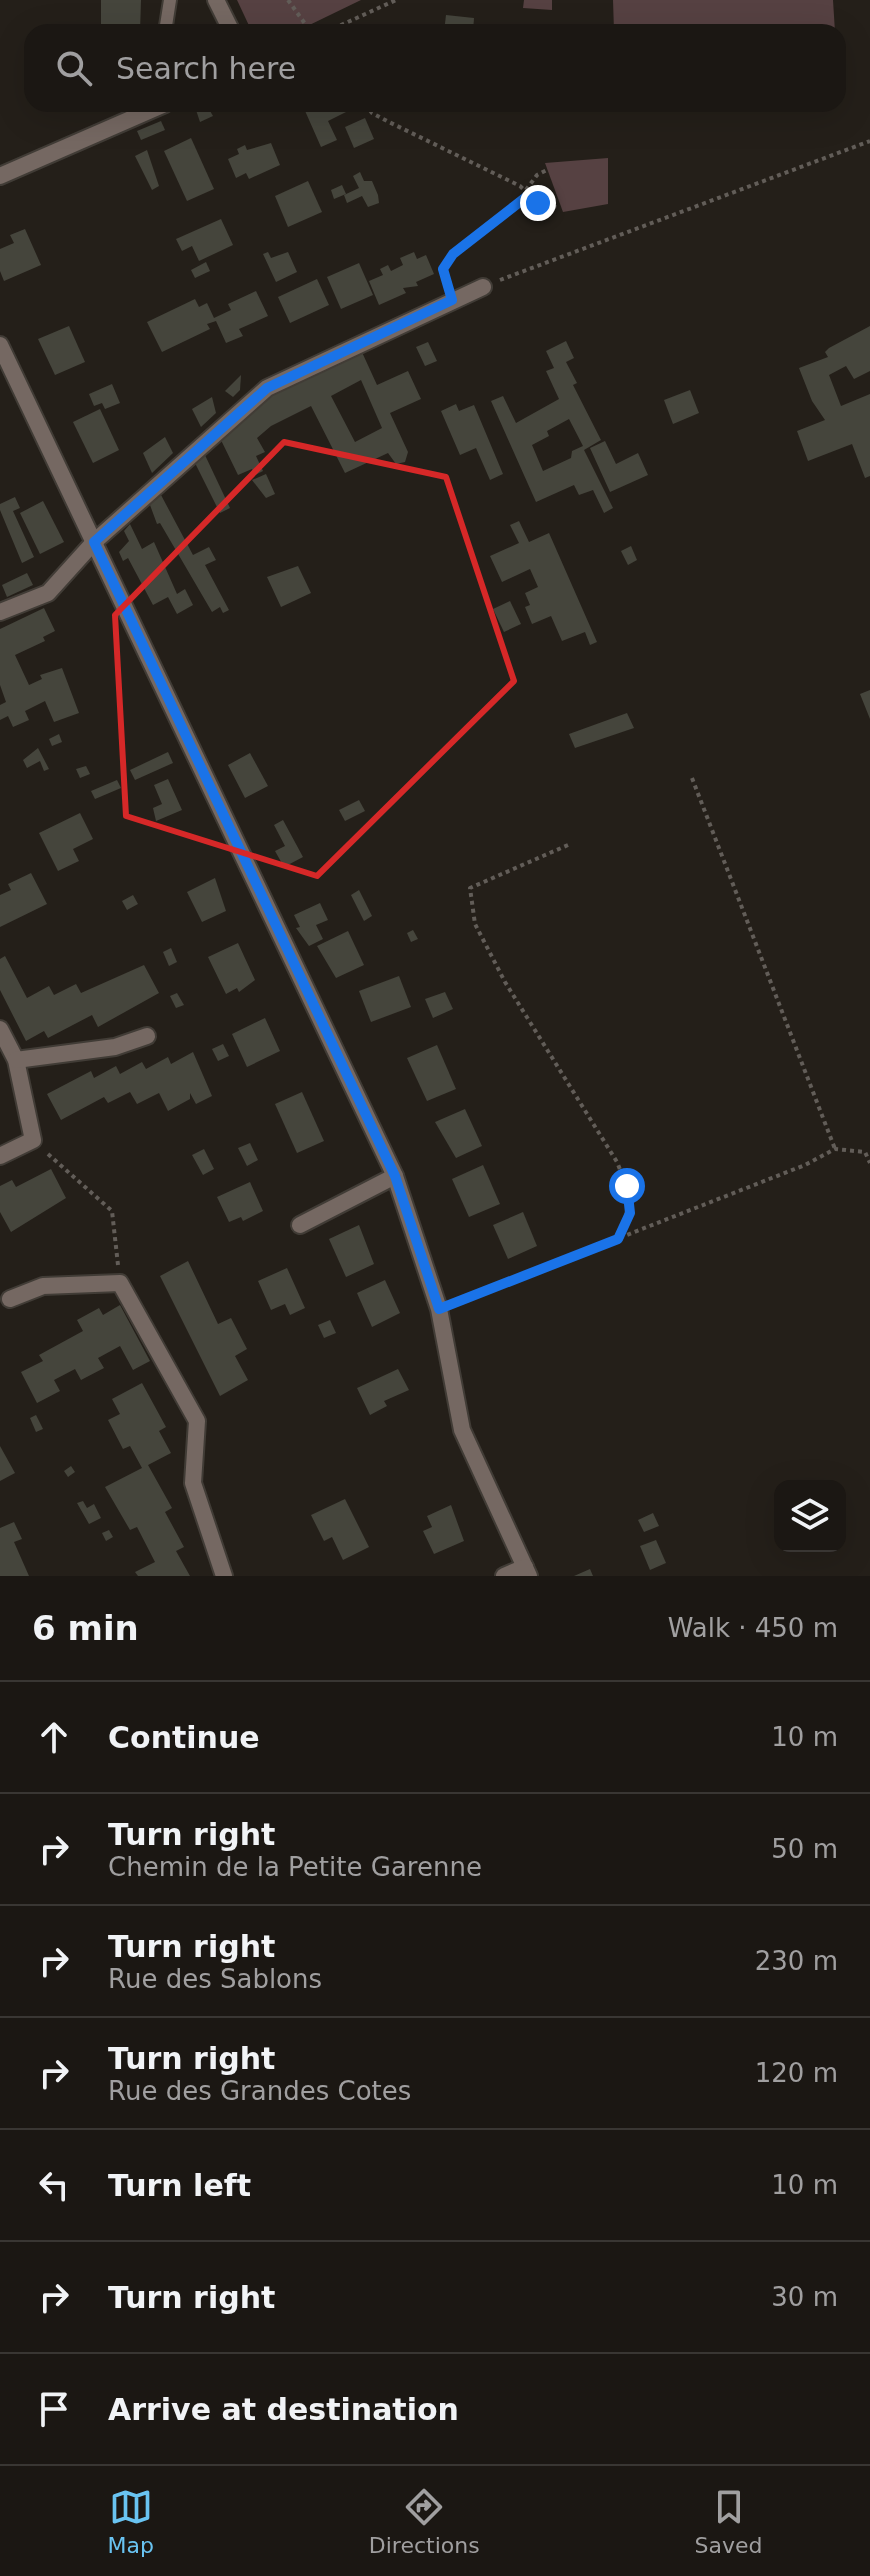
<!DOCTYPE html>
<meta charset="utf-8">
<style>
body{margin:0;font-family:"DejaVu Sans",sans-serif;background:#24201c;color:#f1f3f6}
.controls{position:absolute;right:24px;bottom:24px;display:grid;overflow:hidden;border-radius:16px;box-shadow:0 8px 32px #0002}
.controls button{width:72px;height:72px;display:grid;place-items:center;padding:0;border:0;border-bottom:2px solid #393633;background:#1b1713;color:#f1f3f6;font:40px sans-serif}
.stop{position:absolute;width:24px;height:24px;margin:-18px;border:6px solid #1a73e8;border-radius:50%;background:#fff}
.stop.end{background:#1a73e8;border-color:#fff;box-shadow:0 2px 8px #0008}
.list{margin:0;padding:0;list-style:none}
h2{display:flex;justify-content:space-between;align-items:center;height:104px;margin:0;padding:0 32px;font-size:34px}
h2 small{font-size:26px;font-weight:400;color:#a09fa0}
.list li{display:grid;grid-template-columns:52px 1fr auto;gap:24px;align-items:center;box-sizing:border-box;height:112px;padding:0 32px;border-top:2px solid #393633}
.list b{display:block;font-size:30px;white-space:nowrap}
.list p{margin:0;font-size:26px;white-space:nowrap;color:#a09fa0}
.list em{font-size:26px;font-style:normal;color:#a09fa0}
.icon{flex:none;width:44px;height:44px;fill:none;stroke:currentColor;stroke-width:2;stroke-linecap:round;stroke-linejoin:round}
.map{position:relative;flex:none;width:870px;height:1576px;overflow:hidden}
.search{position:absolute;background:#1b1713;box-shadow:0 8px 32px #0002;left:24px;right:24px;top:24px;height:88px;display:flex;align-items:center;gap:20px;box-sizing:border-box;padding:0 28px;border-radius:24px;color:#a09fa0;font-size:30px}
.sheet{height:888px;background:#1b1713}
nav{display:flex;justify-content:space-around;align-items:center;box-sizing:border-box;height:112px;border-top:2px solid #393633;background:#1b1713;font-size:22px;color:#a09fa0}
nav a{display:grid;justify-items:center;gap:4px}
nav .on{color:#69c3f1}
.map>svg:first-child{display:block}
.green{fill:#564142}
.building{fill:#45453c;fill-rule:evenodd}
.lines{fill:none;stroke-linecap:round;stroke-linejoin:round}
.service-casing{stroke:#413c36;stroke-width:16}
.minor-casing{stroke:#413c36;stroke-width:20}
.path{stroke:#625d58;stroke-width:4;stroke-dasharray:4 4;stroke-linecap:butt}
.service{stroke:#756862;stroke-width:12}
.minor{stroke:#756862;stroke-width:16}
.route{stroke:#1a73e8;stroke-width:10}
.marked{fill:none;stroke:#d62828;stroke-width:6;stroke-linejoin:round}
</style>
<div class="map">
<svg width="870" height="1576" viewBox="0 0 870 1576">
<rect width="100%" height="100%" fill="#241f19"/>
<g class="green">
<polygon points="237,0 361,0 295,32 252,32"/>
<polygon points="524,0 552,0 552,10 523,8"/>
<polygon points="613,0 833,0 835,32 614,32"/>
<polygon points="608,158 608,204 563,212 545,163"/>
</g>
<g class="building">
<polygon points="101,0 141,0 140,32 101,32"/>
<polygon points="446,15 474,18 473,32 444,32"/>
<polygon points="194,104 206,104 213,116 200,122"/>
<polygon points="302,104 347,104 350,110 328,121 337,140 321,147"/>
<polygon points="365,118 374,139 354,148 345,127"/>
<polygon points="161,121 165,130 141,140 137,131"/>
<polygon points="191,138 214,189 187,201 164,151"/>
<polygon points="271,143 280,165 249,179 246,173 236,178 228,159 239,154 237,149 245,145 247,150"/>
<polygon points="147,150 159,186 152,190 135,156"/>
<polygon points="360,172 364,181 372,181 378,195 379,203 368,207 362,196 347,203 344,195 359,188 353,176"/>
<polygon points="308,181 322,212 288,227 275,196"/>
<polygon points="342,185 346,194 334,199 331,190"/>
<polygon points="221,219 233,245 199,261 192,246 182,251 176,239"/>
<polygon points="25,229 41,265 4,281 0,271 0,249 14,243 10,235"/>
<polygon points="268,252 271,258 288,252 297,272 276,282 263,254"/>
<polygon points="414,252 417,259 426,255 434,274 416,282 418,286 403,288 406,293 379,305 369,281 383,275 380,269 388,265 391,271 403,265 400,258"/>
<polygon points="206,262 210,271 195,278 191,270"/>
<polygon points="359,263 373,295 341,309 327,277"/>
<polygon points="317,279 329,305 290,323 278,297"/>
<polygon points="256,291 268,316 239,329 243,336 226,343 216,321 207,324 210,329 162,352 147,322 195,299 199,307 207,303 214,318 231,310 228,304"/>
<polygon points="69,326 85,362 55,375 38,339"/>
<polygon points="870,326 870,371 854,379 846,366 829,375 841,406 870,394 870,476 865,478 852,444 808,461 797,431 825,420 812,401 799,368 828,357 825,352 829,348"/>
<path d="M 566,341 L 574,358 L 566,362 L 577,383 L 573,385 L 601,440 L 584,450 L 613,508 L 604,513 L 593,490 L 579,495 L 574,485 L 536,502 L 491,401 L 503,396 L 516,423 L 559,399 L 546,371 L 554,368 L 546,351 ZM 569,419 L 583,446 L 572,451 L 571,458 L 543,471 L 532,445 L 549,436 L 547,431 Z"/>
<polygon points="428,342 437,361 425,366 416,347"/>
<path d="M 361,350 L 377,385 L 408,371 L 421,399 L 390,413 L 408,452 L 405,462 L 396,464 L 388,453 L 345,473 L 311,406 L 271,426 L 257,438 L 265,452 L 256,456 L 263,471 L 255,475 L 252,469 L 238,475 L 220,438 L 259,401 ZM 361,380 L 382,428 L 355,442 L 331,396 Z"/>
<polygon points="241,375 240,390 233,397 225,391"/>
<polygon points="112,384 120,403 105,409 102,403 94,406 89,394"/>
<polygon points="690,390 699,413 673,424 664,400"/>
<polygon points="212,397 216,413 201,427 192,409"/>
<polygon points="456,404 459,411 474,405 503,474 490,480 476,448 460,455 441,411"/>
<polygon points="100,409 119,450 93,463 73,422"/>
<polygon points="165,437 173,453 152,473 143,453"/>
<polygon points="605,441 616,464 638,453 648,475 610,492 590,448"/>
<polygon points="204,453 230,508 220,513 195,463"/>
<polygon points="266,474 275,494 266,498 252,480"/>
<polygon points="161,495 193,555 209,547 216,560 205,565 229,610 223,613 220,607 212,612 160,523 157,524 150,505"/>
<polygon points="15,497 20,508 13,511 34,557 22,563 0,510 0,504"/>
<polygon points="43,501 64,542 40,554 20,513"/>
<polygon points="519,521 529,542 549,533 597,642 590,645 585,632 562,641 551,616 532,624 525,607 530,605 525,593 538,587 530,569 502,582 490,556 519,543 510,525"/>
<polygon points="130,524 142,549 154,542 177,594 185,589 193,605 177,614 168,597 153,605 128,558 123,561 119,552 129,541 124,531"/>
<polygon points="631,546 637,560 628,565 621,551"/>
<polygon points="298,566 311,593 281,607 267,577"/>
<polygon points="27,573 33,585 7,597 2,585"/>
<polygon points="510,601 521,624 504,632 493,609"/>
<polygon points="44,608 55,631 43,637 45,641 15,655 29,685 42,679 40,675 62,668 79,713 54,722 45,701 25,711 29,720 13,727 8,716 0,720 0,705 6,702 0,685 0,629"/>
<polygon points="870,690 870,719 860,694"/>
<polygon points="627,713 634,728 575,748 569,734"/>
<polygon points="59,734 62,742 52,746 49,739"/>
<polygon points="38,748 49,769 44,771 40,761 27,768 23,760"/>
<polygon points="168,752 173,763 135,780 130,770"/>
<polygon points="250,753 268,786 245,798 228,765"/>
<polygon points="86,766 90,774 80,778 76,769"/>
<polygon points="168,779 182,810 156,821 153,808 162,804 154,785"/>
<polygon points="117,780 121,788 95,799 91,791"/>
<polygon points="359,800 365,811 345,821 339,810"/>
<polygon points="80,813 93,839 73,849 79,861 58,871 39,833"/>
<polygon points="283,820 303,857 284,867 275,851 285,846 274,825"/>
<polygon points="31,873 47,904 0,927 0,895 11,890 8,884"/>
<polygon points="215,878 226,911 202,922 187,892"/>
<polygon points="359,890 372,916 364,921 351,895"/>
<polygon points="133,895 138,904 127,910 122,901"/>
<polygon points="320,903 328,920 316,925 323,939 309,946 296,928 300,927 294,915"/>
<polygon points="413,930 418,939 411,942 407,933"/>
<polygon points="348,931 364,965 336,978 317,946"/>
<polygon points="238,943 255,980 239,992 237,988 226,994 208,957"/>
<polygon points="171,948 177,962 169,966 163,952"/>
<polygon points="5,956 27,998 49,986 54,995 76,984 81,993 144,965 159,993 98,1027 92,1015 48,1038 44,1031 26,1041 0,990 0,959"/>
<polygon points="399,976 411,1007 371,1022 359,991"/>
<polygon points="445,992 453,1009 433,1018 425,999"/>
<polygon points="177,993 184,1005 176,1008 170,996"/>
<polygon points="265,1018 280,1051 247,1067 232,1034"/>
<polygon points="223,1044 229,1056 218,1061 212,1049"/>
<polygon points="437,1045 456,1089 427,1101 407,1058"/>
<polygon points="193,1052 212,1096 196,1104 190,1093 190,1099 168,1111 159,1093 137,1104 130,1092 108,1103 104,1097 61,1120 47,1094 91,1071 94,1078 116,1066 120,1074 142,1062 146,1069 168,1057 171,1064"/>
<polygon points="302,1092 324,1141 297,1153 275,1104"/>
<polygon points="465,1109 482,1146 456,1158 435,1122"/>
<polygon points="250,1143 258,1160 247,1166 238,1148"/>
<polygon points="204,1149 214,1169 203,1175 192,1155"/>
<polygon points="483,1165 500,1204 469,1217 452,1179"/>
<polygon points="51,1169 66,1198 11,1232 0,1212 0,1186 12,1180 16,1187"/>
<polygon points="250,1182 263,1211 243,1221 241,1217 229,1222 217,1197"/>
<polygon points="523,1212 537,1246 508,1259 493,1225"/>
<polygon points="359,1225 374,1264 346,1277 329,1239"/>
<polygon points="188,1261 218,1324 231,1318 247,1349 235,1356 248,1380 220,1396 160,1276"/>
<polygon points="287,1268 305,1308 290,1315 285,1304 271,1310 258,1281"/>
<polygon points="385,1280 400,1313 372,1327 357,1293"/>
<polygon points="120,1305 150,1361 133,1370 120,1346 98,1358 104,1368 81,1380 75,1369 54,1380 60,1391 37,1403 21,1372 43,1361 39,1355 83,1331 77,1320 99,1308 103,1315"/>
<polygon points="330,1320 336,1333 324,1338 318,1325"/>
<polygon points="398,1369 409,1390 384,1401 387,1406 370,1415 357,1388"/>
<polygon points="142,1383 166,1427 159,1431 171,1453 148,1465 172,1508 165,1512 184,1547 176,1551 190,1576 138,1576 135,1572 155,1562 137,1527 130,1530 105,1487 142,1468 130,1446 123,1449 108,1420 120,1414 112,1399"/>
<polygon points="36,1415 43,1429 36,1432 30,1418"/>
<polygon points="0,1446 15,1473 0,1481"/>
<polygon points="71,1466 75,1472 68,1477 64,1471"/>
<polygon points="345,1499 369,1547 343,1560 332,1537 324,1541 311,1515"/>
<polygon points="83,1501 87,1508 94,1504 101,1518 89,1524 77,1503"/>
<polygon points="451,1505 464,1541 434,1554 423,1531 432,1527 427,1516"/>
<polygon points="653,1513 659,1526 644,1532 638,1520"/>
<polygon points="14,1522 22,1539 14,1542 29,1576 0,1576 0,1528"/>
<polygon points="109,1530 113,1537 106,1541 102,1533"/>
<polygon points="656,1540 666,1563 650,1570 640,1546"/>
<polygon points="590,1569 593,1576 574,1576"/>
</g>
<g class="lines">
<g class="service-casing">
<polyline id="service" points="165,32 170,0"/>
</g>
<g class="minor-casing">
<g id="minor">
<polyline points="216,0 232,32"/>
<polyline points="0,176 165,104"/>
<polyline points="0,345 395,1176 439,1309 462,1430 529,1576"/>
<polyline points="0,612 48,593 94,542 267,388 483,287"/>
<polyline points="0,1029 16,1060 33,1140 0,1156"/>
<polyline points="16,1060 115,1047 147,1036"/>
<polyline points="300,1225 395,1176"/>
<polyline points="10,1299 43,1286 120,1283 197,1421 193,1483 224,1576"/>
<polyline points="504,1576 525,1567"/>
</g>
</g>
<g class="path">
<polyline points="288,0 311,32"/>
<polyline points="326,32 396,0"/>
<polyline points="365,104 372,113 387,121 520,186 538,203 560,208"/>
<polyline points="526,190 537,175 547,170"/>
<polyline points="500,280 870,141"/>
<polyline points="447,282 443,269 453,254 530,194"/>
<polyline points="692,778 835,1149"/>
<path d="M 568,845 L 470,888 L 475,924 L 505,982 L 617,1162 C 630,1194 632,1207 618,1239"/>
<polyline points="48,1154 112,1211 118,1265"/>
<polyline points="456,1302 805,1165 835,1149 865,1152 870,1163"/>
</g>
<use href="#service" class="service"/>
<use href="#minor" class="minor"/>
</g>
<g class="lines">
<polyline class="route" points="538,203 530,194 453,254 443,269 452,300 267,388 94,542 395,1176 439,1309 618,1239 630,1213 627,1186"/>
</g>
<path class="marked" d="M 284,442 L 446,477 L 514,681 L 317,876 L 126,816 L 115,615 Z"/>
</svg>
<div class="controls">
<button><svg class="icon" aria-label="layers" viewBox="0 0 24 24"><path d="M12 4l9 5-9 5-9-5zM3 14l9 5 9-5"/></svg></button>
</div>
<div class="stop" style="left:627px;top:1186px"></div>
<div class="stop end" style="left:538px;top:203px"></div>
<div class="search"><svg class="icon" aria-label="search" viewBox="0 0 24 24"><circle cx="10" cy="10" r="6"/><path d="M15 15l6 6"/></svg>Search here</div>
</div>
<section class="sheet">
<h2>6 min<small>Walk · 450 m</small></h2>
<ul class="list">
<li><svg class="icon" aria-label="ahead" viewBox="0 0 24 24"><path d="M12 20V5M6 11l6-6 6 6"/></svg><div><b>Continue</b></div><em>10 m</em></li>
<li><svg class="icon" aria-label="right" viewBox="0 0 24 24"><path d="M7 20v-9h11M14 6l5 5-5 5"/></svg><div><b>Turn right</b><p>Chemin de la Petite Garenne</p></div><em>50 m</em></li>
<li><svg class="icon" aria-label="right" viewBox="0 0 24 24"><path d="M7 20v-9h11M14 6l5 5-5 5"/></svg><div><b>Turn right</b><p>Rue des Sablons</p></div><em>230 m</em></li>
<li><svg class="icon" aria-label="right" viewBox="0 0 24 24"><path d="M7 20v-9h11M14 6l5 5-5 5"/></svg><div><b>Turn right</b><p>Rue des Grandes Cotes</p></div><em>120 m</em></li>
<li><svg class="icon" aria-label="left" viewBox="0 0 24 24"><path d="M17 20v-9H6M10 6l-5 5 5 5"/></svg><div><b>Turn left</b></div><em>10 m</em></li>
<li><svg class="icon" aria-label="right" viewBox="0 0 24 24"><path d="M7 20v-9h11M14 6l5 5-5 5"/></svg><div><b>Turn right</b></div><em>30 m</em></li>
<li><svg class="icon" aria-label="arrive" viewBox="0 0 24 24"><path d="M6 21V4h12l-3 4 3 4H6"/></svg><div><b>Arrive at destination</b></div></li>
</ul>
</section>
<nav>
<a class="on"><svg class="icon" aria-label="map" viewBox="0 0 24 24"><path d="M3 6l6-2 6 2 6-2v14l-6 2-6-2-6 2zM9 4v14M15 6v14"/></svg>Map</a>
<a><svg class="icon" aria-label="directions" viewBox="0 0 24 24"><path d="M12 3l9 9-9 9-9-9zM9 14v-3h6M13 9l2 2-2 2"/></svg>Directions</a>
<a><svg class="icon" aria-label="saved" viewBox="0 0 24 24"><path d="M7 4h10v16l-5-4-5 4z"/></svg>Saved</a>
</nav>
